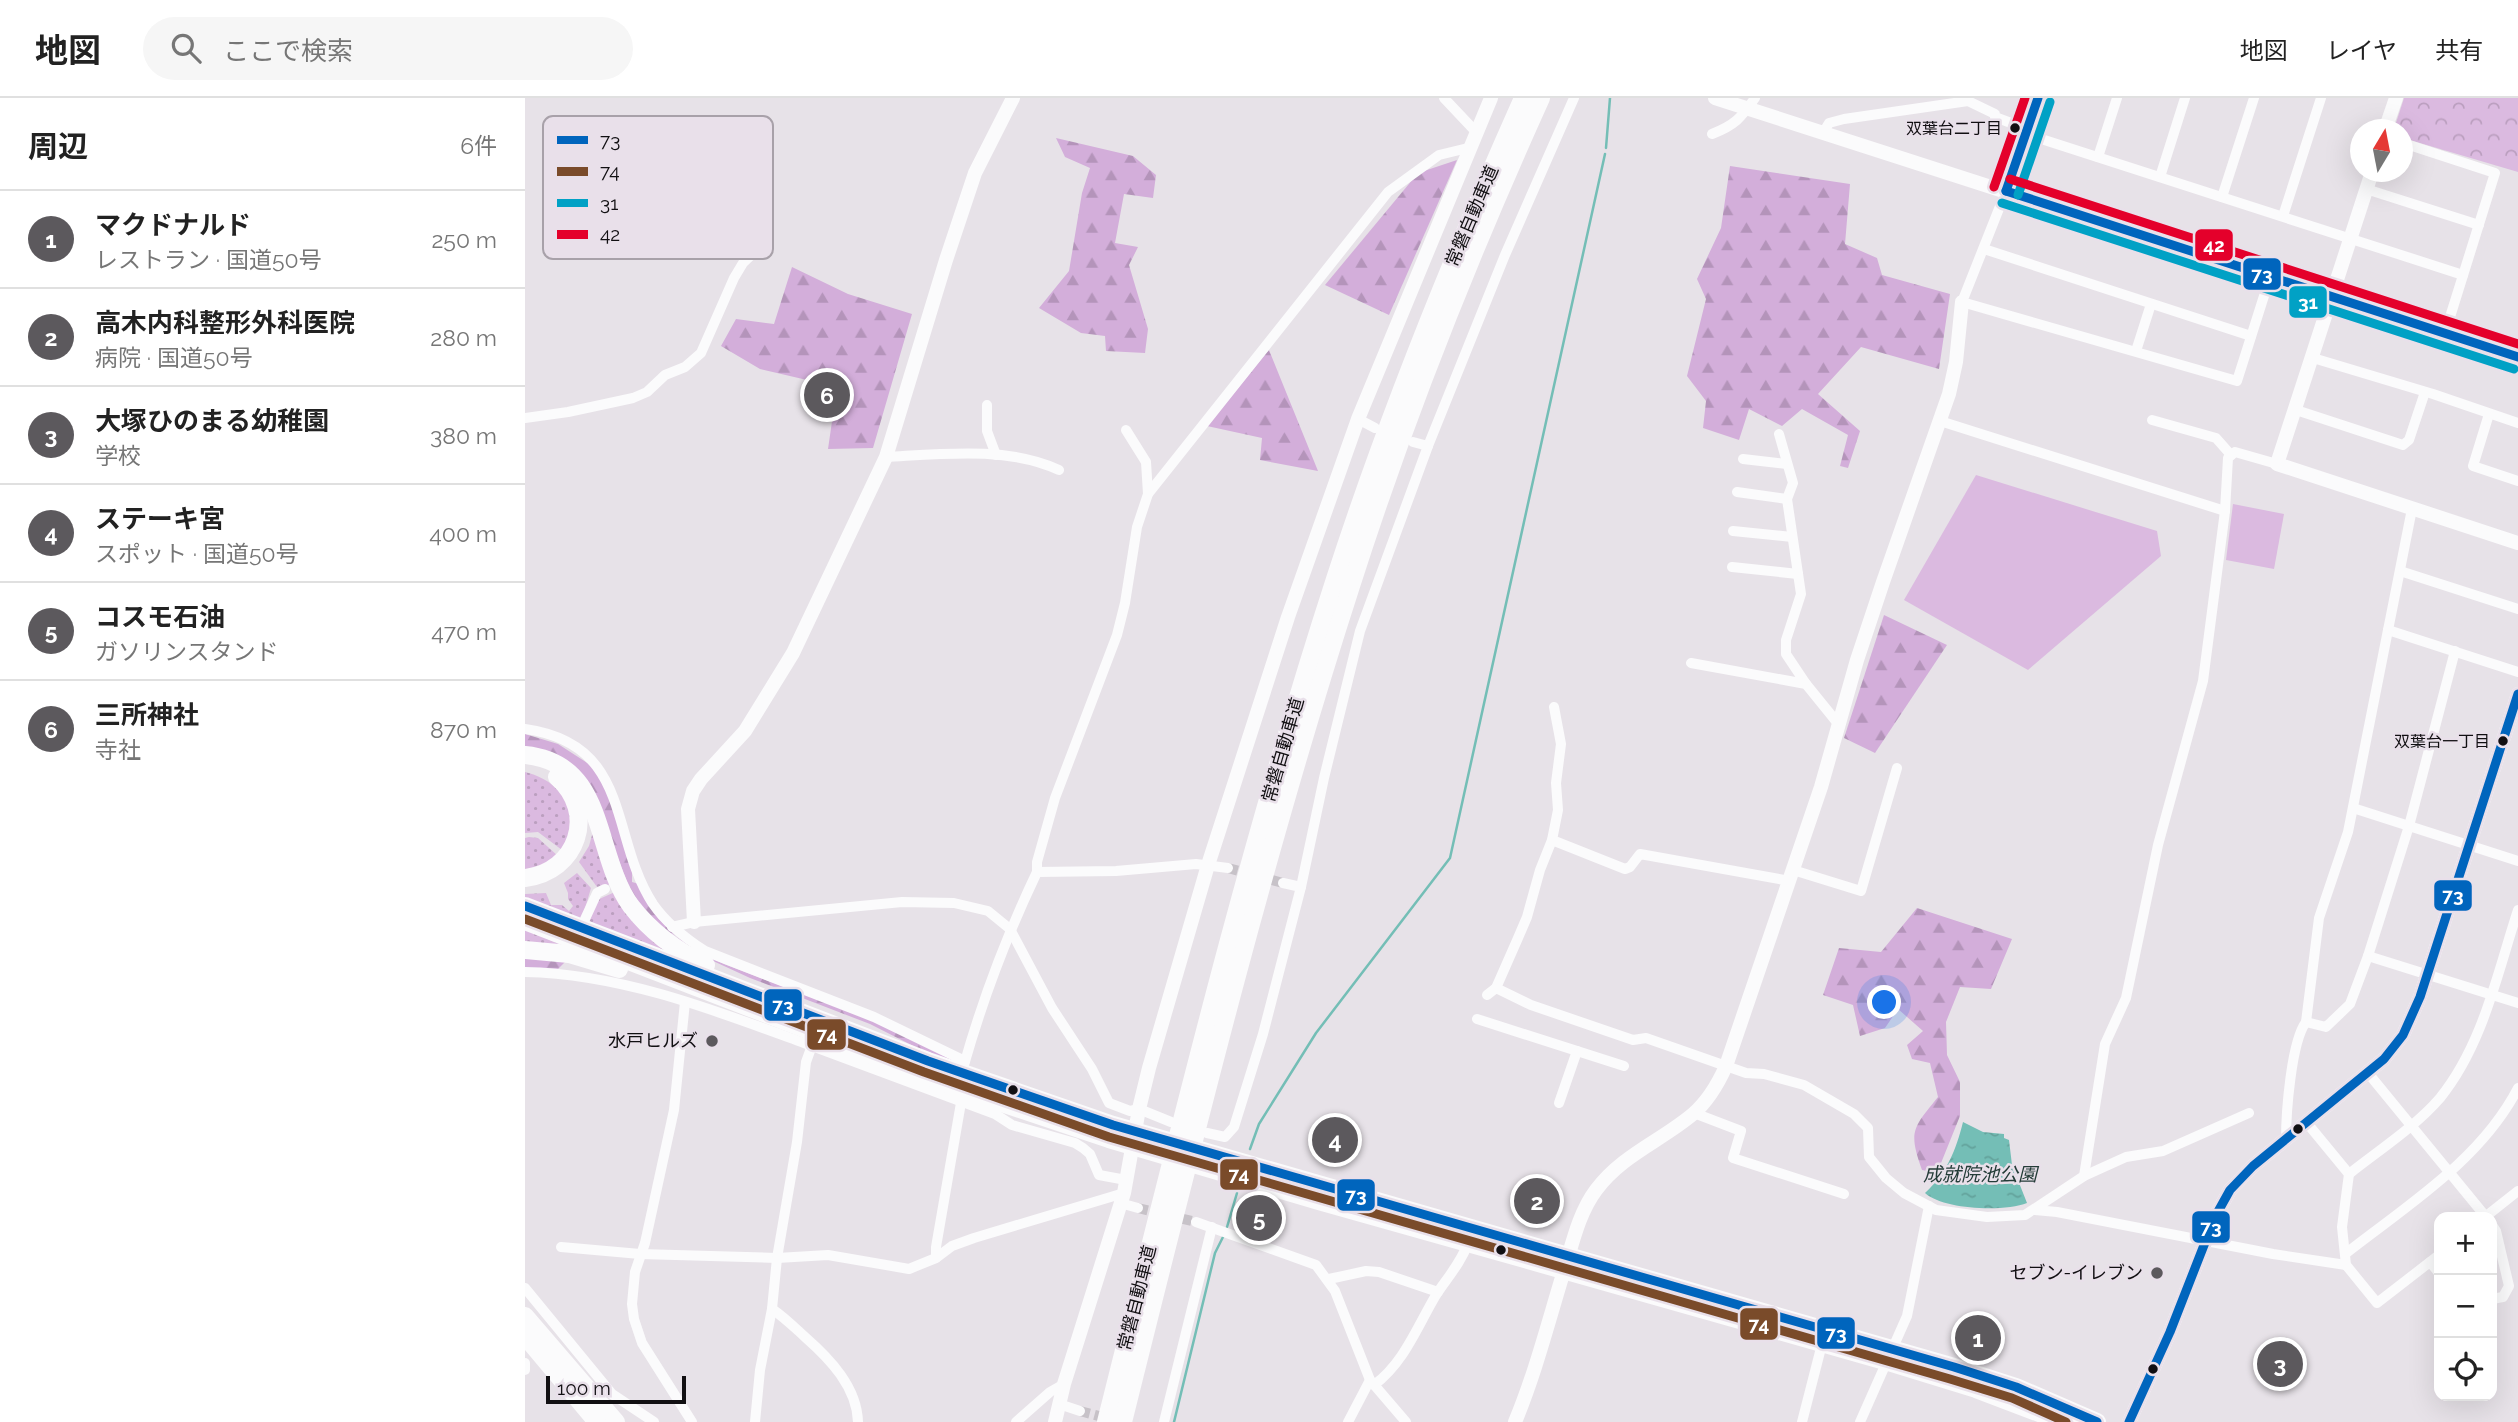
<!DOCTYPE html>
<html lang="ja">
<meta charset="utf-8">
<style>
body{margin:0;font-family:Raleway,"Noto Sans JP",sans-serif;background:#f6f6f6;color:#222}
.controls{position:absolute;right:21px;bottom:21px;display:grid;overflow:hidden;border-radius:14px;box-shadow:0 7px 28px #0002}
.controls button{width:63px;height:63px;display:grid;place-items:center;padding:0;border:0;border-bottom:2px solid #e0e0e0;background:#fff;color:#222;font:35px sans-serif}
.compass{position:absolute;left:1825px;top:21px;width:63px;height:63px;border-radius:50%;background:#fff;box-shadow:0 7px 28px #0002;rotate:10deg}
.scale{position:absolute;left:21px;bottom:18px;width:140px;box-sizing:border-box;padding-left:7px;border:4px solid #110f12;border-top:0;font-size:19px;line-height:24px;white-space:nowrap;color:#110f12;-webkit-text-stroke:5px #e9e0ea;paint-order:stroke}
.you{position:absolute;left:1360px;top:905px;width:24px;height:24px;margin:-18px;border:5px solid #fff;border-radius:50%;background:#1a73e8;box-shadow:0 0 0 10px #1a73e833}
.badge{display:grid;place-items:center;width:46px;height:46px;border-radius:50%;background:#5c595d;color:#fff;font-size:23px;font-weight:700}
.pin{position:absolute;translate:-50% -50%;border:4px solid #fff;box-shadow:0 2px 7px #0006}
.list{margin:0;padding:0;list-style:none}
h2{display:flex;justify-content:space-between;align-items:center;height:91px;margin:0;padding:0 28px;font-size:30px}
h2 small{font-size:23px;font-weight:400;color:#767676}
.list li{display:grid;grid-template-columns:46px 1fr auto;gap:21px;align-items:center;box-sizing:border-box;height:98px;padding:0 28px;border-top:2px solid #e0e0e0}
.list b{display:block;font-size:26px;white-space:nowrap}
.list p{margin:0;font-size:23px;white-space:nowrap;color:#767676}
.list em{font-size:23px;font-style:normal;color:#767676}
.icon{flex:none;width:38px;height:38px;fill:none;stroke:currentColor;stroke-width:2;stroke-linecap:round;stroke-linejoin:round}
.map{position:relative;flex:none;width:1993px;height:1324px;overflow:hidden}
header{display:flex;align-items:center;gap:42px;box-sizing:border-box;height:98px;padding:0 35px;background:#fff;border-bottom:2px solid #e0e0e0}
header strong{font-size:33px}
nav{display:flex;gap:38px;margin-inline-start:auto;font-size:24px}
.search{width:490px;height:63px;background:#f6f6f6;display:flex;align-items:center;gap:18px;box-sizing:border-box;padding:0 24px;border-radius:38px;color:#767676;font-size:26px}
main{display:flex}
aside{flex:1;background:#fff}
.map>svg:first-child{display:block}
.grass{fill:url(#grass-dots)}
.forest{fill:url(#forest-firs)}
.park{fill:url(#park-crowns)}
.pitch{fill:#dbbae0}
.water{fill:url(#water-ripples)}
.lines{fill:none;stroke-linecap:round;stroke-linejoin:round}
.stream{stroke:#74beb6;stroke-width:2.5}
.street-tunnel{stroke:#c7c2c8;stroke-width:10;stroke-dasharray:10 5;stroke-linecap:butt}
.street{stroke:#fbfbfc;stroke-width:10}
.secondary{stroke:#fbfbfc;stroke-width:14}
.highway{stroke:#fbfbfc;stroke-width:18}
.bus-1-casing{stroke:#e9e0ea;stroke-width:14}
.bus-2-casing{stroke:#e9e0ea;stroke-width:14}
.bus-3-casing{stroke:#e9e0ea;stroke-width:14}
.bus-4-casing{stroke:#e9e0ea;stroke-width:14}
.bus-1{stroke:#0065bd;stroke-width:9}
.bus-2{stroke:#7a4b2a;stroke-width:9}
.bus-3{stroke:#01a1c5;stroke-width:9}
.bus-4{stroke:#e4002b;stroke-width:9}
.bus-dot{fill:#110f12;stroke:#e9e0ea;stroke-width:2.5}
.poi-dot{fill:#5c595d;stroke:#e9e0ea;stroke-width:2.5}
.labels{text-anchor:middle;stroke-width:5;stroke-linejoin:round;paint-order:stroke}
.bus-label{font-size:16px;fill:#110f12;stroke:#e9e0ea;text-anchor:end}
.street-label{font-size:18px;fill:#110f12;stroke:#e9e0ea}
.poi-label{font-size:18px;fill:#110f12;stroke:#e9e0ea;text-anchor:end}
.water-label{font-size:19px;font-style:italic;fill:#243c38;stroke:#e9e0ea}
.key{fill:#e9e0ea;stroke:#a8a1a9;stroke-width:2}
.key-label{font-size:19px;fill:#110f12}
.line-badge{stroke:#e9e0ea;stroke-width:2.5}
.badge-label{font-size:19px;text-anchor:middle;font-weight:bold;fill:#fff}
</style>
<header>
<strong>地図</strong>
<div class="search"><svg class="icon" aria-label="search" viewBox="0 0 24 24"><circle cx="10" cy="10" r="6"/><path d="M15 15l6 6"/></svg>ここで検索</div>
<nav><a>地図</a><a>レイヤ</a><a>共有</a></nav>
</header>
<main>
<aside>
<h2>周辺<small>6件</small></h2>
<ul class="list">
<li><span class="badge">1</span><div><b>マクドナルド</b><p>レストラン · 国道50号</p></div><em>250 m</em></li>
<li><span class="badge">2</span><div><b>高木内科整形外科医院</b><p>病院 · 国道50号</p></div><em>280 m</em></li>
<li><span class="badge">3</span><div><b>大塚ひのまる幼稚園</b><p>学校</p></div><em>380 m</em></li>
<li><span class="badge">4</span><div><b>ステーキ宮</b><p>スポット · 国道50号</p></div><em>400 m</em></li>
<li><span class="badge">5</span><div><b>コスモ石油</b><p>ガソリンスタンド</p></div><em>470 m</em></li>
<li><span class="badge">6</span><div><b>三所神社</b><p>寺社</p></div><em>870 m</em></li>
</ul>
</aside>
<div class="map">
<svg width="1993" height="1324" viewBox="0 0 1993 1324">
<defs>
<pattern id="grass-dots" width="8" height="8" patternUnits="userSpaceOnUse" patternTransform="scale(1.75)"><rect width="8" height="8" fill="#dbbae0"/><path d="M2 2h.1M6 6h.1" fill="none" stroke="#bb9fbf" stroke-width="1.8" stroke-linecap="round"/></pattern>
<pattern id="forest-firs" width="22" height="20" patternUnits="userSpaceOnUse" patternTransform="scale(1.75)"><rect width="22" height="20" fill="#d3aeda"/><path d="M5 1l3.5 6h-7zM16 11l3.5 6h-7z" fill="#b494ba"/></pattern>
<pattern id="park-crowns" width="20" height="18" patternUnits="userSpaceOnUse" patternTransform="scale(1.75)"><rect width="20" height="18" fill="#dbbae0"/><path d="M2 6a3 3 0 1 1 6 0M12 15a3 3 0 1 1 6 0" fill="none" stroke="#bb9fbf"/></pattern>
<pattern id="water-ripples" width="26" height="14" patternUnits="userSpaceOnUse" patternTransform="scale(1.75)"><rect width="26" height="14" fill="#74beb6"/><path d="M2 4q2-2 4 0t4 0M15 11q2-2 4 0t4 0" fill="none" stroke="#63a29b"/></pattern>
</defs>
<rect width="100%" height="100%" fill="#e7e2e8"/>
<g class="grass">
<path d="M 0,674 C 24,679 53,702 47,731 C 46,737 40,745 37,752 L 13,734 L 0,735 Z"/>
<polygon points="69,730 87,786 72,789 54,764 64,748"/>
<polygon points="4,739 13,740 33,758 24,765 0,772 0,740"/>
<polygon points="52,775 66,790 57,821 0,800 0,796 21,795 26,807 37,807 44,813 48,808 43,801 43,795 39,785"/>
<polygon points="90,794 156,860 64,824 72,802"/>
<polygon points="0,831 43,850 0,846"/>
</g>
<g class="forest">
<polygon points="531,40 608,58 631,77 628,100 599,96 590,145 613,149 604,167 623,231 620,255 581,253 580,238 556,235 514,210 544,173 557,95 565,70 540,59"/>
<polygon points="932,62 864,217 800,187 893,75"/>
<polygon points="1205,68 1325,86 1320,146 1352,160 1357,177 1425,196 1414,271 1336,249 1293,296 1335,333 1323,370 1315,368 1323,337 1277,311 1257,328 1224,311 1214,342 1178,330 1181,303 1162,278 1181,201 1172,181 1196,130"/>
<polygon points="267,169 323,196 387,216 348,350 303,351 312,289 235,271 196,248 211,221 249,226"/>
<polygon points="744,252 793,373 735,362 737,340 682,328"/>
<polygon points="1359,517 1422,547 1350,655 1319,640"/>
<polygon points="0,636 33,646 67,668 82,692 107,771 107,784 114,786 133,820 150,838 174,854 199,866 344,921 431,963 430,965 404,956 345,926 225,880 173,856 147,841 109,802 70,700 0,651"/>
<path d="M 1392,810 L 1487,841 L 1466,891 L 1435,889 L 1421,924 L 1422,957 L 1435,984 L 1435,1018 L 1412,1075 L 1397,1072 C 1383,1033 1388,1030 1413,999 L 1405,965 L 1387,961 L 1382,947 L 1398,933 L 1373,911 L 1360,930 L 1335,938 L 1328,907 L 1298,897 L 1314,850 L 1356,854 Z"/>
<polygon points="0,858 41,863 33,871 0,870"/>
</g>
<polygon class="park" points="1879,0 1993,0 1993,74 1878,40 1878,32 1869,31"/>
<g class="pitch">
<polygon points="1451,377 1632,433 1636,458 1503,572 1379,502"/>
<polygon points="1708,406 1759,416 1749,471 1701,462"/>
</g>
<path class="water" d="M 1438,1024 L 1458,1034 L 1479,1036 L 1479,1040 L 1484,1042 L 1487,1067 L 1502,1105 C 1479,1114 1419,1112 1400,1095 C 1422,1075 1431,1052 1438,1024 Z"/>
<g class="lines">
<g class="stream">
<polyline points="1081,50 1085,0"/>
<polyline points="725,1051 734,1026 791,935 925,760 1080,56"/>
<polyline points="702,1129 712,1095"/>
<polyline points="649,1324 690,1155 699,1137"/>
</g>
<g class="street-tunnel">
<polyline points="703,770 758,785"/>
<polyline points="613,1110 671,1124"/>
<polyline points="555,1313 585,1321"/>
</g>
<g class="street">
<polyline points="919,0 952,35"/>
<polyline points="1298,35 1304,25 1319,21 1443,3 1470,16 1470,19 1502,31"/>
<path d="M 1187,36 C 1210,27 1216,20 1230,0"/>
<polyline points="1501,36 1938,177"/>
<polyline points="1878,45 1970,75 1920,235"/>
<polyline points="1573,59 1592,0"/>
<polyline points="1635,79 1660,0"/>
<polyline points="1841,91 1954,127"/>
<polyline points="1481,93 1437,204 1712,283 1745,179"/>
<polyline points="1697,99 1729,0"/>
<polyline points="1758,118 1796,0"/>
<polyline points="1459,151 1726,238"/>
<polyline points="1611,253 1626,206"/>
<polyline points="1788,260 1908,296 1993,325"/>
<polyline points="462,307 462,333 471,357"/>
<polyline points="1771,312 1878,347 1884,342 1900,294"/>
<polyline points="1964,316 1948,368 1993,383"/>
<polyline points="0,320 43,314 108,300 122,294 140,277 160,269 176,255 209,180 218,165 240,144"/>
<polyline points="833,321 850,330"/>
<polyline points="1627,322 1691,340 1706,357"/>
<polyline points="1415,323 1700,413"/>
<polyline points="601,332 621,364 623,396"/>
<polyline points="1254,336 1268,385 1262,401 1276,496 1261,542 1261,556 1281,586"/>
<polyline points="888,344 903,348"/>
<path d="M 361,359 C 416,356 483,348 534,372"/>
<polyline points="1218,361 1262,366"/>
<polyline points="1212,394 1262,401"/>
<polyline points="1208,433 1267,439"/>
<polyline points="1207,469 1273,476"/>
<polyline points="1875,473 1993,511"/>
<polyline points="1863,532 1993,574"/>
<polyline points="1166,565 1281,586 1315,628"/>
<path d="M 0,631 C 108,646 84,739 128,806 C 142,826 160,840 180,853 L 349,919 L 440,963"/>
<polyline points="1828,710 1993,763"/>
<polyline points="1027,742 1100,771 1105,769 1115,756 1265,783"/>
<polyline points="1268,772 1336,793 1372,670"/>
<polyline points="512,774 512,764 530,700 592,537 600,505 612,429 623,396 863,94 914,57 947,49"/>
<polyline points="758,785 776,789"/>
<polyline points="60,821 72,795 80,791"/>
<polyline points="147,829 169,824 377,804 429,805 463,813 485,831 527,910 567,971 584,1005 605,1013 614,1011 646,1024"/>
<polyline points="1843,858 1993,905"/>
<path d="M 0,874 C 97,876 189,912 279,945 C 342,969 406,992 470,1016 L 487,1027 L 550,1045 L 558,1050 L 565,1056 L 574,1077 L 601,1082"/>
<polyline points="971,890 1006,907 1108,942 1121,940 1221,975 1239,976 1279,987 1329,1016 1343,1030 1344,1059 1361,1080 1379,1095 1411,1112 1462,1119 1500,1117 1559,1078 1601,1059 1638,1053 1724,1015"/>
<polyline points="962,897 971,890 993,840 1002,819 1015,772 1027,742 1033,712 1031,685 1036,646 1029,609"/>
<polyline points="160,904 149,1012 120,1145 110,1174 107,1206 109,1221 117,1245 167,1324"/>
<polyline points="952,921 1099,968"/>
<polyline points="1781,924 1801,929 1825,906 1843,858 1884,728 1930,553"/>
<path d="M 439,967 C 458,900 482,837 512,774 L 591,773 L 671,766 L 703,770"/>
<polyline points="1843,975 1961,1119"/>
<polyline points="1034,1005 1052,953"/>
<polyline points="1169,1015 1216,1033 1208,1060 1319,1096"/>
<polyline points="1782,1025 1824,1076 1817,1129 1821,1167 1852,1205 1914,1157"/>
<polyline points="682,1035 700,1039 709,1029 738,936 776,789 799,680 835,533 903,348 980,157 1049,0"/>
<path d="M 1761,1042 C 1761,1016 1766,944 1781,924 L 1794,820 L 1823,734 L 1887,411"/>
<path d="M 1824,1076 C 1854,1052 1890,1029 1915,1000 C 1958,947 1972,876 1993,812"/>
<polyline points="1559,1078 1580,946 1601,900 1633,747 1678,583 1700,413 1703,360 1710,354 1752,366"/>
<polyline points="595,1105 613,1110"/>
<polyline points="1510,1112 1532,1114 1748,1156 1821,1167"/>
<polyline points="1960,1119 1993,1093"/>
<polyline points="671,1124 791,1167 810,1193 845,1282 881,1324"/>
<polyline points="1967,1127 1971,1133 1984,1188 1978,1199 1967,1201"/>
<polyline points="36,1149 115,1156 252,1160 303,1157 384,1171 411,1160 427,1148 449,1140 599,1095"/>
<path d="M 1820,1156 C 1881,1108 1956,1062 1993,990"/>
<polyline points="411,1160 411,1149 437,999"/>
<polyline points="1905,1164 1914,1175"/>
<polyline points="804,1181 841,1173 854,1174 913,1194"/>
<polyline points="0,1190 87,1296 129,1324"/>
<path d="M 247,1211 C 259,1219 269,1229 280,1239 C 305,1261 332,1289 333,1324"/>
<polyline points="0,1265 0,1272"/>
<path d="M 849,1287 C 879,1265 892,1229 911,1197 C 922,1180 936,1165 943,1145"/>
<polyline points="534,1306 555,1313"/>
<polyline points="230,1324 235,1272 247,1211 252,1160 272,1044 281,964 289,942"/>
<polyline points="491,1324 525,1294 539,1286"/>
<polyline points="639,1324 687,1129"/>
<polyline points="823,1324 845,1282"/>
<polyline points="1277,1324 1297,1246"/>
<polyline points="1335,1324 1382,1218 1404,1108"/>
</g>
<g class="secondary">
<polyline points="1190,0 1993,259"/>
<polyline points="1860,32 1871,0"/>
<polyline points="1847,74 1752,366 1993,445"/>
<polyline points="1481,93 1513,0"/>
<polyline points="169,824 163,711 168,693 176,681 220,633 268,555 361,359 421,162 450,75 488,0"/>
<polyline points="530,1324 539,1286 599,1095 614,1011 624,970 683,767 763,519 833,321 966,0"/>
<path d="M 990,1324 C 1010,1276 1023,1225 1038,1176 C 1047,1148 1053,1116 1071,1092 C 1097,1057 1136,1043 1168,1016 C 1183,1003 1193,986 1201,968 L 1296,689 L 1332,562 L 1358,484 L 1424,296 L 1431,264 L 1437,204"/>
<polyline points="1604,1324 1645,1234 1690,1119 1705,1092 1728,1068 1859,961 1878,937 1895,899 1993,596"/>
</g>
<g class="highway">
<path d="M 0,657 C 83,665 68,756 106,808 C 126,834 152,853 181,867"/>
<path d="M 0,780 C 52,774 73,715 32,679"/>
<polyline points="0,808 403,963 588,1027 1429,1269 1491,1289 1572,1324"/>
<polyline points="0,823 438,992 584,1041 794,1103 1360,1263 1451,1291 1538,1324"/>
<polyline points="0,852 44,856 94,871"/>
<polyline points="0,1218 91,1324"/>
<polyline points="0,1238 72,1324"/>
<path d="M 581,1324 C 652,1042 720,758 810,481 C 863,317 928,157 998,0"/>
<path d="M 598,1324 C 668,1044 737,763 826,488 C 879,322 944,159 1016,0"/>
</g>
<g class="bus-1-casing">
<g id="bus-1">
<polyline points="1481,93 1993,259"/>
<polyline points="1481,93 1513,0"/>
<polyline points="0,808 403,963 588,1027 1429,1269 1491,1289 1572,1324"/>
<polyline points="1604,1324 1645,1234 1690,1119 1705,1092 1728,1068 1859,961 1878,937 1895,899 1993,596"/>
</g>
</g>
<g class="bus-2-casing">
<polyline id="bus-2" points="0,821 399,974 584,1039 1425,1281 1487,1300 1541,1324"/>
</g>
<g class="bus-3-casing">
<g id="bus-3">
<polyline points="1493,97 1525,4"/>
<polyline points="1477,105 1989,271"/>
</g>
</g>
<g class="bus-4-casing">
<g id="bus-4">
<polyline points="1485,81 1993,246"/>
<polyline points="1469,89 1500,0"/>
</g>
</g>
<use href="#bus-1" class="bus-1"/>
<use href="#bus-2" class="bus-2"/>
<use href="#bus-3" class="bus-3"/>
<use href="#bus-4" class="bus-4"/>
</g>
<g class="bus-dot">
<circle cx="1490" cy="30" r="6"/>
<circle cx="1978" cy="643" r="6"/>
<circle cx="488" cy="992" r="6"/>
<circle cx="1773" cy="1031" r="6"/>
<circle cx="976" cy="1152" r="6"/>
<circle cx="1628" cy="1271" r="6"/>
</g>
<g class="poi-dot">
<circle cx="187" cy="943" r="7"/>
<circle cx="1632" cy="1175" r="7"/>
</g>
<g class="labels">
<g class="bus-label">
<text x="1477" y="36">双葉台二丁目</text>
<text x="1965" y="649">双葉台一丁目</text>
</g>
<g class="street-label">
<text transform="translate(947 118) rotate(-67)" y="6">常磐自動車道</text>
<text transform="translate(758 652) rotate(-74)" y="6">常磐自動車道</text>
<text transform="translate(612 1200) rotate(-76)" y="6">常磐自動車道</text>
</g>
<g class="poi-label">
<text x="173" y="949">水戸ヒルズ</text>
<text x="1618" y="1181">セブン-イレブン</text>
</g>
<g class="water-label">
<text x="1455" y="1083">成就院池公園</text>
</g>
</g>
<rect x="18" y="18" width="230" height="143" rx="10" class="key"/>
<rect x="32" y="38" width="31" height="8" fill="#0065bd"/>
<rect x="32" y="69" width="31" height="9" fill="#7a4b2a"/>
<rect x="32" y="101" width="31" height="8" fill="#01a1c5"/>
<rect x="32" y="132" width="31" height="9" fill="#e4002b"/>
<g class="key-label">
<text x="75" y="49">73</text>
<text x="75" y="80">74</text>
<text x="75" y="112">31</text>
<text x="75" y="143">42</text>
</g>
<g class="line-badge">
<rect x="1669" y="130" width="40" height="34" rx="7" fill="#e4002b"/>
<rect x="1717" y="159" width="40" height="34" rx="7" fill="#0065bd"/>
<rect x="1763" y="187" width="40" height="34" rx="7" fill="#01a1c5"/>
<rect x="1908" y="781" width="40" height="33" rx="7" fill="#0065bd"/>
<rect x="238" y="890" width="40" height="34" rx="7" fill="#0065bd"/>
<rect x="281" y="920" width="41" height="33" rx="7" fill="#7a4b2a"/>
<rect x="694" y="1060" width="40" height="33" rx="7" fill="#7a4b2a"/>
<rect x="811" y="1080" width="40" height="34" rx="7" fill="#0065bd"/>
<rect x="1666" y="1112" width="40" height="34" rx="7" fill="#0065bd"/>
<rect x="1214" y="1209" width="40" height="34" rx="7" fill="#7a4b2a"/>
<rect x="1291" y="1218" width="40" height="34" rx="7" fill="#0065bd"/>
</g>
<g class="badge-label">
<text x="1689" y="154">42</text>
<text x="1737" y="183">73</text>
<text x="1783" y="211">31</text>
<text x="1928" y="804">73</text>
<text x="258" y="914">73</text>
<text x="302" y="943">74</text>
<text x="714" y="1083">74</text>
<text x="831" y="1104">73</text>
<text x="1686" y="1136">73</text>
<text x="1234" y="1233">74</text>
<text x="1311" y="1242">73</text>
</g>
</svg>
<div class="controls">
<button>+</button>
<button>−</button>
<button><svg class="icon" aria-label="locate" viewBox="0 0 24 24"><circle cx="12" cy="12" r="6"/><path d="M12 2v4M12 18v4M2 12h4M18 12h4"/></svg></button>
</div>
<svg class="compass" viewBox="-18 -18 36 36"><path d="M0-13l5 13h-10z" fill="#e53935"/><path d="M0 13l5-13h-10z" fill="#767676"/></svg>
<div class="scale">100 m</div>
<div class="you"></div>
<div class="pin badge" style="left:1453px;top:1240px">1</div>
<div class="pin badge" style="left:1012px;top:1103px">2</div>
<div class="pin badge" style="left:1755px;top:1266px">3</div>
<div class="pin badge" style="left:810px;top:1042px">4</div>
<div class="pin badge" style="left:734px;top:1120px">5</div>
<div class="pin badge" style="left:302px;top:297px">6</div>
</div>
</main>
